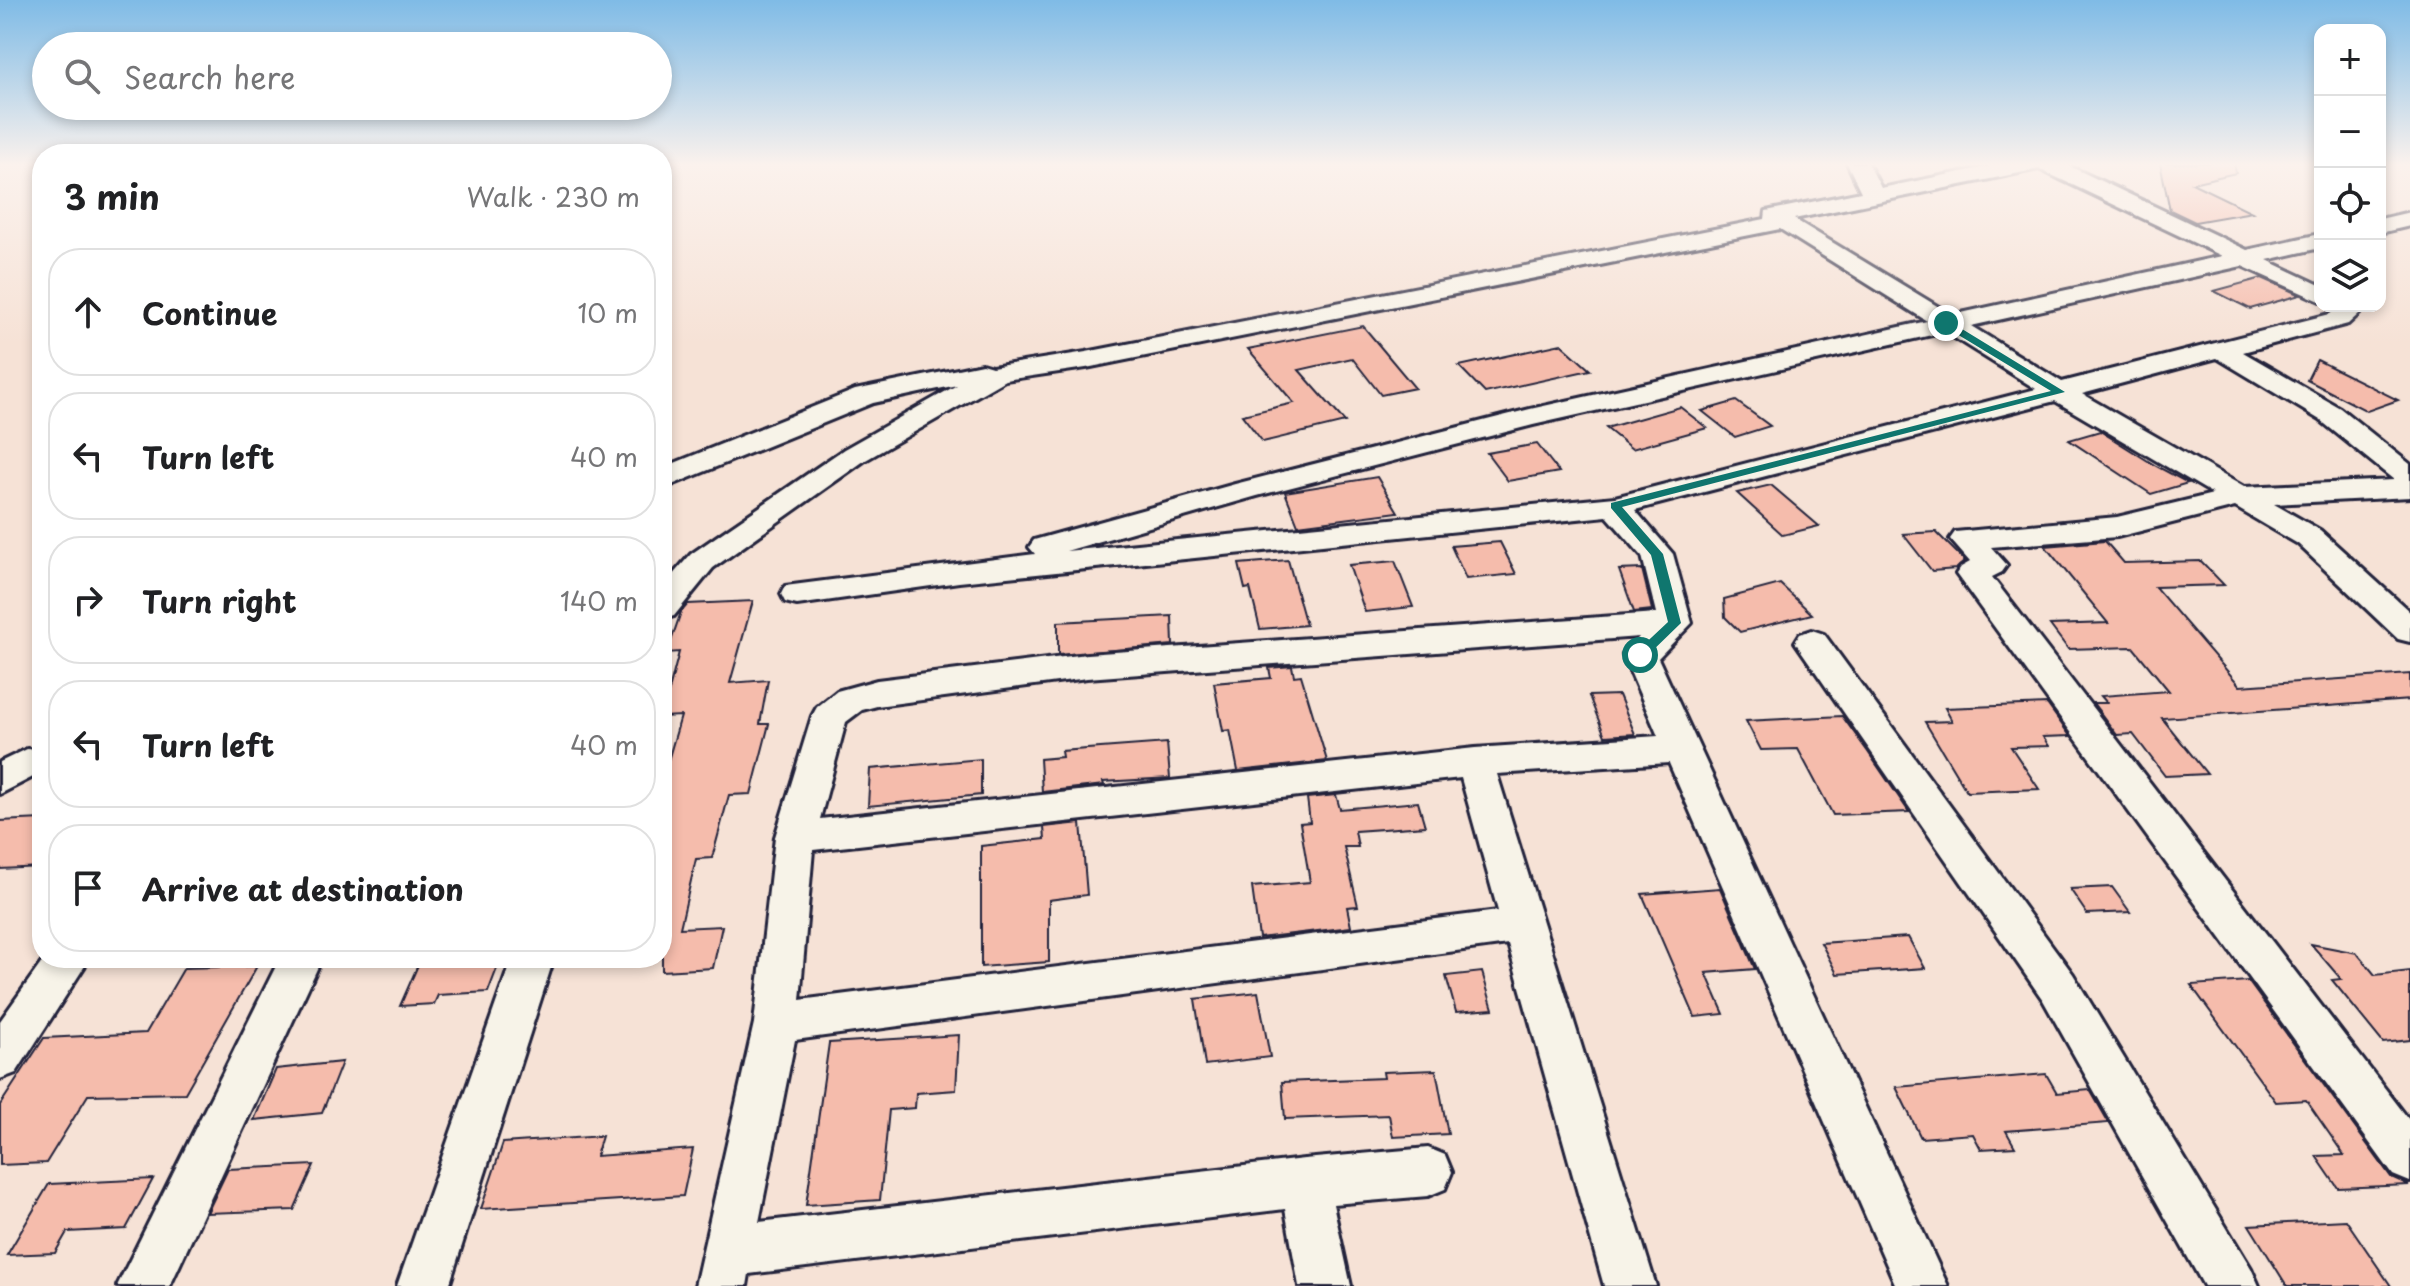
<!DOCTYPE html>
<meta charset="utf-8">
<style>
body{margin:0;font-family:"Playpen Sans",sans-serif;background:#f6f6f6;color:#202124}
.controls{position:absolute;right:24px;top:24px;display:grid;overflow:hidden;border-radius:16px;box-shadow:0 4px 12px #0003}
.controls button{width:72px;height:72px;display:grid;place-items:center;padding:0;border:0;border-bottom:2px solid #e0e0e0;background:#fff;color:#202124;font:40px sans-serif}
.stop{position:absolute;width:24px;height:24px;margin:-18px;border:6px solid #0f766e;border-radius:50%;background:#fff}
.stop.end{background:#0f766e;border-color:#fff;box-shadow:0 2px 8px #0008}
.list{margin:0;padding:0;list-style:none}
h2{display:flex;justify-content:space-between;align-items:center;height:104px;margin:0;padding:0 32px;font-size:34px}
h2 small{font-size:26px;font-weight:400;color:#757577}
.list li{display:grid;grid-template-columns:52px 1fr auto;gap:24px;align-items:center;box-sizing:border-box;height:128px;margin:0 16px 16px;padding:0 16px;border:2px solid #e0e0e0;border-radius:32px}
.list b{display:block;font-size:30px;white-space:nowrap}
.list em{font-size:26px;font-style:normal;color:#757577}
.icon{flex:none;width:44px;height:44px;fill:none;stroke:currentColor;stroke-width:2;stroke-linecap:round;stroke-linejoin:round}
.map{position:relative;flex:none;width:2410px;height:1286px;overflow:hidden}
.search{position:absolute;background:#fff;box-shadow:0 4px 12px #0003;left:32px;top:32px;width:640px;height:88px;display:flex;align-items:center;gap:20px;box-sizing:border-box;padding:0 28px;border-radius:44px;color:#757577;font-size:30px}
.panel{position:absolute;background:#fff;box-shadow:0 4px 12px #0003;left:32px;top:144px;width:640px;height:824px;border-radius:32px}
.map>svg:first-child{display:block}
.building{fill:#f5bcac;stroke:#22223b;stroke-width:2}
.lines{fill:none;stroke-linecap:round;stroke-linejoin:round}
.minor-casing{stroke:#22223b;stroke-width:6}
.minor{fill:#f7f3e8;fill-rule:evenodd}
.route{fill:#0f766e}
</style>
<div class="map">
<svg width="2410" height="1286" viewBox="0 0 2410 1286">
<rect width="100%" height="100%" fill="#f6e2d6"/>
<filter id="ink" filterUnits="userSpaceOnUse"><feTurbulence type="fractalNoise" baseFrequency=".0125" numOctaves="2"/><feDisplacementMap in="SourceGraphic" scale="16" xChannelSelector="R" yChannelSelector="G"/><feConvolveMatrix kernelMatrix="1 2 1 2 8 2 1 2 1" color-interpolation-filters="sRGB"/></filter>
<g filter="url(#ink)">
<g class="building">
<polygon points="2160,163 2234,163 2236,173 2192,183 2252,212 2195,222 2170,210"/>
<polygon points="2262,278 2300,295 2250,309 2214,291"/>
<polygon points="1363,326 1415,388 1381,395 1352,358 1299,370 1345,422 1263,442 1242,415 1294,403 1248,349"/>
<polygon points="1561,344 1590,370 1485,393 1459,366"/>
<polygon points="2317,360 2398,400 2367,411 2307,380"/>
<polygon points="1736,401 1770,426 1735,437 1702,411"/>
<polygon points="1680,407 1707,428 1632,449 1606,428"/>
<polygon points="2100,431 2156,466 2188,483 2151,494 2069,440"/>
<polygon points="1537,444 1559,472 1508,481 1487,453"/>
<polygon points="1377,477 1398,512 1298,525 1285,492"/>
<polygon points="1771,485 1819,526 1783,535 1737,493"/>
<polygon points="1936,532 1965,561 1956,569 1932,571 1903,534"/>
<polygon points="2105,541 2124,563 2201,561 2224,585 2155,587 2240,686 2410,674 2410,700 2162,718 2207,774 2165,776 2133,734 2117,735 2093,703 2107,703 2101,696 2169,691 2133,647 2068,649 2050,625 2108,623 2045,546"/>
<polygon points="1500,542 1516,574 1466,579 1451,546"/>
<polygon points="1288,560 1306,625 1260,629 1250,588 1245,589 1239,564"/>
<polygon points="1395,561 1413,607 1365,612 1349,565"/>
<polygon points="1642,569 1652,610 1634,612 1619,570"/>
<polygon points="1780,584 1812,614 1740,632 1725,617 1724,599"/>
<polygon points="753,601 730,683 768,680 760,724 769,724 751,794 729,795 712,858 696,859 680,928 722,926 713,968 662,971 662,781 681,716 662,717 679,652 667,653 681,612 688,604"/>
<polygon points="1172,616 1173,645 1058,655 1058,622"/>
<polygon points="1292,666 1294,676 1301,675 1327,761 1238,771 1230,730 1223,731 1214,683 1271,678 1269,668"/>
<polygon points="1619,695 1635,734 1605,736 1589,696"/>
<polygon points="2047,704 2070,736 2043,737 2049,746 2011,747 2039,789 1967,792 1925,722 1952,721 1945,708"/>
<polygon points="1842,716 1868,752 1909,812 1833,815 1798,749 1761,750 1746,721"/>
<polygon points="1167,743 1170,778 1103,782 1104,785 1042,792 1040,759 1062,757 1061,751"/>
<polygon points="981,759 981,795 868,806 870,769"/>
<polygon points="1336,795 1340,809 1418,802 1425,826 1355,831 1358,847 1344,847 1358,906 1347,907 1351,927 1259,938 1252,887 1310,882 1300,823 1310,822 1307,798"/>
<polygon points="42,819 42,867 0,869 0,821"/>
<polygon points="1081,823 1087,895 1049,900 1049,962 981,967 981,846 1045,839 1044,827"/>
<polygon points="2112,887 2130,912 2087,914 2070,889"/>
<polygon points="1720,888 1755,969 1706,973 1724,1014 1695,1017 1642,894"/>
<polygon points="1908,937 1925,968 1837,974 1821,943"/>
<polygon points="2311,944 2357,953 2375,975 2410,971 2410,1040 2383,1043 2332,980 2341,979"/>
<polygon points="421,958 501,958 488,992 438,995 434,1004 400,1006"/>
<polygon points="257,966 185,1093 88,1095 46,1163 0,1165 0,1105 44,1038 146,1033 184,968"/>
<polygon points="1482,972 1493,1009 1456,1012 1446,976"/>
<polygon points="2248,981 2391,1177 2409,1185 2338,1188 2316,1156 2344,1155 2306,1100 2276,1102 2191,985"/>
<polygon points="1258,992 1270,1057 1205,1065 1195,999"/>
<polygon points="959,1035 956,1090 916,1093 915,1108 889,1110 880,1200 806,1205 829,1043"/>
<polygon points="342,1062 322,1113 254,1120 276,1069"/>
<polygon points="1436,1070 1448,1134 1393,1137 1389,1115 1285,1119 1282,1082 1384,1078 1383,1072"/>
<polygon points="2046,1074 2057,1093 2090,1090 2109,1123 2006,1131 2015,1147 1981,1149 1973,1134 1921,1138 1896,1087"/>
<polygon points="602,1136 596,1156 693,1149 683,1196 481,1209 503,1143"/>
<polygon points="314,1165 294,1210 207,1213 228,1169"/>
<polygon points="153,1179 126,1229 67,1232 55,1253 7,1255 49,1184"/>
<polygon points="2346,1220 2391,1286 2287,1286 2249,1225"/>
</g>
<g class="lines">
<g class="minor-casing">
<g id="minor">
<path d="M 1847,163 L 1868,163 L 1881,188 L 2006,163 L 2063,163 L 2247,250 L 2320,234 L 2320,248 L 2267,260 L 2320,285 L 2320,301 L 2242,266 L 1971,326 L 2062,382 L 2330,314 L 2333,311 L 2330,306 L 2355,306 L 2360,313 L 2348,324 L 2243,352 L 2340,408 L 2410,464 L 2410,497 L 2274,504 L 2320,530 L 2410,612 L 2410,642 L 2398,639 L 2298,544 L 2235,507 L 2117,537 L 1991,547 L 2007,565 L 2002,572 L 1992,577 L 2410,1121 L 2410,1182 L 2393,1175 L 1956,574 L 1961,567 L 1970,562 L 1950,539 L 1955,532 L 2117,517 L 2213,494 L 2055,401 L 1635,510 L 1673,554 L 1692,623 L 1658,658 L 1948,1286 L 1896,1286 L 1669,763 L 1497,774 L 1656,1286 L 1604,1286 L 1508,944 L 795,1040 L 759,1222 L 1304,1159 L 1428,1148 L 1445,1155 L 1452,1172 L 1445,1189 L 1428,1196 L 1333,1204 L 1351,1286 L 1299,1286 L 1285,1209 L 749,1274 L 747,1286 L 695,1286 L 754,1023 L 775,837 L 812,716 L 817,707 L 837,691 L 877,680 L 1087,654 L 1656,613 L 1642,556 L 1607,516 L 959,582 L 797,605 L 785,602 L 781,594 L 785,586 L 1035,554 L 1029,547 L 1034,540 L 1235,484 L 1530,409 L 1927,321 L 1780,229 L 1086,368 L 1005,380 L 864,461 L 713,568 L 674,616 L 662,619 L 662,587 L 691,554 L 844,449 L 957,385 L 873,403 L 662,489 L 662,468 L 855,390 L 982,364 L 992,367 L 1086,352 L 1765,219 L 1766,211 L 1861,192 ZM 2039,169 L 2222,256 L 1952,315 L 1794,219 ZM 1945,332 L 2036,389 L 1615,497 L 1066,551 L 1257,496 L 1533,425 ZM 2217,358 L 2320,420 L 2394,480 L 2244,487 L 2082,394 ZM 1639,637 L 1623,655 L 1658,736 L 1475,748 L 820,819 L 846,722 L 862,710 L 877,706 L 1087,678 ZM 1461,778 L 1498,911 L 800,1000 L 813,850 Z"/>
<polygon points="2410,212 2410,226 2380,233 2380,219"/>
<polygon points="1812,630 1824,634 2073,974 2251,1268 2259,1286 2204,1286 2043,1000 1795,642 1800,634"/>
<polygon points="27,749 42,750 42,778 33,777 0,794 0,762"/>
<polygon points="45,958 90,958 16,1073 0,1079 0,1021"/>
<polygon points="280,958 322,958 170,1286 117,1286"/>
<polygon points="512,958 554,958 449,1286 397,1286"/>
</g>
</g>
<use href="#minor" class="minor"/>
</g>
</g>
<linearGradient id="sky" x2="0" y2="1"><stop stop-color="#7fbbe6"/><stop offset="0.48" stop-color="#fbf2ed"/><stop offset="1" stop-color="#fbf2ed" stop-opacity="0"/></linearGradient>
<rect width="2410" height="343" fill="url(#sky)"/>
<polygon class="route" points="1942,321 1949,321 2065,392 1622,507 1663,554 1681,623 1645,658 1636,658 1636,652 1668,622 1651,555 1611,508 1611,503 2051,391 1942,325"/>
</svg>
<div class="controls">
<button>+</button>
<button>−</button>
<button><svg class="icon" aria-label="locate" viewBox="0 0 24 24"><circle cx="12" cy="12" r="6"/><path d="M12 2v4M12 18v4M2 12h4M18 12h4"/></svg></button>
<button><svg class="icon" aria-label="layers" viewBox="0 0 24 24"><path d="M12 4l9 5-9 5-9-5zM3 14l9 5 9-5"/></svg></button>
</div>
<div class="stop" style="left:1640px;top:655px"></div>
<div class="stop end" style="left:1946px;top:323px"></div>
<div class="search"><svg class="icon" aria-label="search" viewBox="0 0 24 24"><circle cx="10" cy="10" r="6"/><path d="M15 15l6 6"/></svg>Search here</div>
<section class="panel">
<h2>3 min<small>Walk · 230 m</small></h2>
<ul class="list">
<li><svg class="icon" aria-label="ahead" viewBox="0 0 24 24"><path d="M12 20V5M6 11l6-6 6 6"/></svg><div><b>Continue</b></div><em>10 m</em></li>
<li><svg class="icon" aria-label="left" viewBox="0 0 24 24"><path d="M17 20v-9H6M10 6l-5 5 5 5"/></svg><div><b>Turn left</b></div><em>40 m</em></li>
<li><svg class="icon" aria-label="right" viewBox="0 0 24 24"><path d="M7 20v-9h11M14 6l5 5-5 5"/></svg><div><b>Turn right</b></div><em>140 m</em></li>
<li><svg class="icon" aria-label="left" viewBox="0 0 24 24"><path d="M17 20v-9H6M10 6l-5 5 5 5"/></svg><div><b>Turn left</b></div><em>40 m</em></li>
<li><svg class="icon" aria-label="arrive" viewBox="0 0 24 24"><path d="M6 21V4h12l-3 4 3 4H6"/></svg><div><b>Arrive at destination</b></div></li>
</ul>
</section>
</div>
